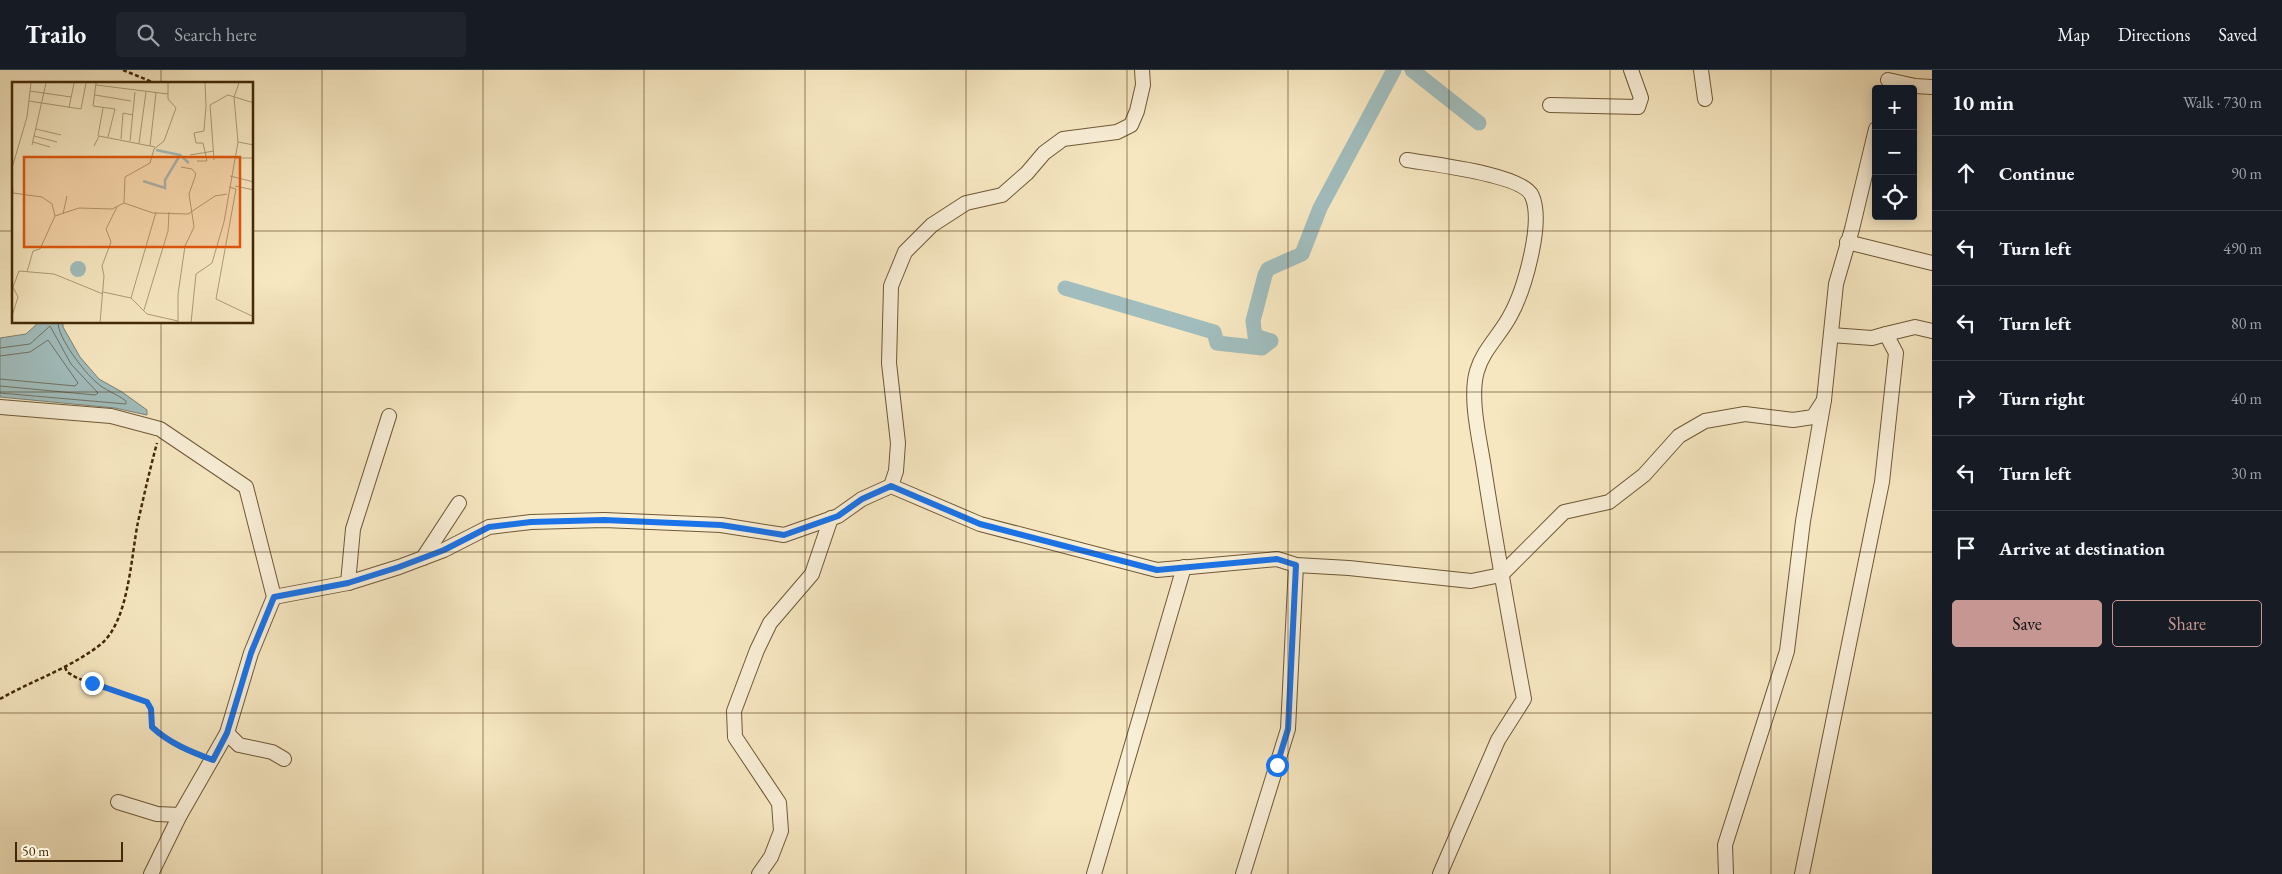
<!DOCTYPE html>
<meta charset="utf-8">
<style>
body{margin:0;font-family:"EB Garamond",serif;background:#20242c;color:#f1f3f6}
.controls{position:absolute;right:15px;top:15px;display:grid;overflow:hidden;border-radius:5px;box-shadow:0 2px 12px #0003}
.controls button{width:45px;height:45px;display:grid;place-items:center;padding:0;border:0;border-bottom:1px solid #363941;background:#171b24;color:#f1f3f6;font:25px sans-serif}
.scale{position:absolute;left:15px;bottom:12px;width:108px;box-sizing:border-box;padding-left:5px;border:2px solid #422808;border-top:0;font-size:14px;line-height:18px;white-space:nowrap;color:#422808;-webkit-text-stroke:4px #f9efd7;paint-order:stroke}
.stop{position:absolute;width:15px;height:15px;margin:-11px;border:4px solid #1a73e8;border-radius:50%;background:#fff}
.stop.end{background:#1a73e8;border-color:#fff;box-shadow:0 1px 5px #0008}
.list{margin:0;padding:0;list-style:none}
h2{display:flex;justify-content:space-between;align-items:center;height:65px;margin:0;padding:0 20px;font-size:21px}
h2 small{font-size:16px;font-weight:400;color:#9ea1a6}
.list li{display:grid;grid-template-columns:32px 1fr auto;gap:15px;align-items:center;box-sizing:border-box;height:75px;padding:0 20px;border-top:1px solid #363941}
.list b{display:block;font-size:19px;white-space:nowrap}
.list em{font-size:16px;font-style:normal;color:#9ea1a6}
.actions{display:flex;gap:10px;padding:15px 20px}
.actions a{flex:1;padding:11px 0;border:1px solid #c59692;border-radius:5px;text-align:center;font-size:18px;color:#c59692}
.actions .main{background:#c59692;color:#111}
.icon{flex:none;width:28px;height:28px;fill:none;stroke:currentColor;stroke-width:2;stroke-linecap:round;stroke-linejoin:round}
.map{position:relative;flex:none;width:1932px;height:804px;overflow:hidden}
header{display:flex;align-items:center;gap:30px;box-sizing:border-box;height:70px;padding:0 25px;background:#171b24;border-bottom:1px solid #363941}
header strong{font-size:24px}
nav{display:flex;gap:28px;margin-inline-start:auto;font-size:18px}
.search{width:350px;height:45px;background:#20242c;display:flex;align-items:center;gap:12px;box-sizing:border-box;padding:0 18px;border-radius:5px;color:#9ea1a6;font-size:19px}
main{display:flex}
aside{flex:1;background:#171b24}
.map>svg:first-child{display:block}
.water{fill:#a1bdbd;stroke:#7b8175}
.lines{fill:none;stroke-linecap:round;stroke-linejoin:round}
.shore{stroke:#727262;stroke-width:1}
.canal{stroke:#a1bdbd;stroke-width:15}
.street-casing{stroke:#6f5836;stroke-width:16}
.path{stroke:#422808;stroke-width:2.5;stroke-dasharray:4 2.5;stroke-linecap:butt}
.street{stroke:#f9efd7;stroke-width:14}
.route{stroke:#1a73e8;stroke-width:6}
.grid{fill:none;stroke:#422808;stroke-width:1;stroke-opacity:0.55}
.inset-river{fill:none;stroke:#a1bdbd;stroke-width:2.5}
.inset-road{fill:none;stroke:#ae9b77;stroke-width:1}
.view{fill:#e0570c;fill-opacity:0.15;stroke:#e0570c;stroke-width:2.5}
.inset-edge{fill:none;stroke:#422808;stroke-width:2.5}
</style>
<header>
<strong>Trailo</strong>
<div class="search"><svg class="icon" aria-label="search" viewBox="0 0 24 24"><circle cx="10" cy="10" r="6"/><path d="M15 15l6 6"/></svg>Search here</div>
<nav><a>Map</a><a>Directions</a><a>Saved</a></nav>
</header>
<main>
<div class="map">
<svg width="1932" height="804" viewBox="0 0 1932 804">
<rect width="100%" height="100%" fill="#f6e7c1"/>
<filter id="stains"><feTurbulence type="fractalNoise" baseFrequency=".004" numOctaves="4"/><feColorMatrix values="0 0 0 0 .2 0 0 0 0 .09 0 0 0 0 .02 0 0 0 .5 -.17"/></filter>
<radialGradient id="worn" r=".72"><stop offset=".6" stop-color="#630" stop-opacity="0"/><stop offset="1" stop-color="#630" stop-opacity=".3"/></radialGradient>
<polygon class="water" points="38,253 63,253 63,257 80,287 99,309 122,322 147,340 147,345 115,338 0,327 0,268 26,264"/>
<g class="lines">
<g class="shore">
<polyline points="0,278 30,274 50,256 71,294 98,323 95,325 0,316"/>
<polyline points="0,286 30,282 48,270 78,313 75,316 0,309"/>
<path d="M 0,323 L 126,334 L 126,331 C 117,324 104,320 96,312 C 85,303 57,267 58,252"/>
</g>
<g class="canal">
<polyline points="1412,0 1479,53"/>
<polyline points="1065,218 1214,262 1217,273 1262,278 1271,271 1255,266 1253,251 1265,205 1268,199 1302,184 1320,138 1394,0"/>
</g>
<g class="street-casing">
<g id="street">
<polyline points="1701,0 1705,29"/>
<polyline points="1888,10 1915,16 1932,17"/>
<polyline points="1550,35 1638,37 1641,28 1631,0"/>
<path d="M 1407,90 C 1430,94 1523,104 1532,126 C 1544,153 1524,221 1510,246 C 1500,265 1483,280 1477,301 C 1469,328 1480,371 1484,398 C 1496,476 1510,553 1524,629 L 1498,670 L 1440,804"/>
<polyline points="1847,172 1932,193"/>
<polyline points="1886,264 1915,257 1932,261"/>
<polyline points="0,337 111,346 160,359 246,417 274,527 251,583 227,663 180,745 151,804"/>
<polyline points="891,416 896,401 898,373 889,293 891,216 905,182 932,155 966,133 1002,125 1027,103 1044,83 1063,69 1117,62 1131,55 1137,41 1143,15 1142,0"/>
<polyline points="423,488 459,433"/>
<polyline points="348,513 353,459 389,346"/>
<polyline points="274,527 348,513 399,497 444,480 489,457 531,452 604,450 721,455 784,465 838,446 862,429 891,416 980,454 1157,500 1277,489 1296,495 1349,498 1471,511 1501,505 1564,442 1609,432 1644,405 1679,366 1705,351 1745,344 1793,350 1813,347 1824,330"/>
<polyline points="227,663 239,675 272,682 284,689"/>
<polyline points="118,732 157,744 180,745"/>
<polyline points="759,804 771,787 781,761 779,733 735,667 734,641 757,580 770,553 812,504 831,448"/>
<polyline points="1094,804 1184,497"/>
<polyline points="1243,804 1288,659 1296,495"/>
<polyline points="1726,804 1725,775 1787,581 1803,451 1824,330 1836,214 1852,159 1876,59"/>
<polyline points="1802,804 1882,412 1896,283 1886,264 1872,268 1831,265"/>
</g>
</g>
<g class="path">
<polyline points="123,0 157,14"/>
<polyline points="65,597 67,602 77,608 147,632 151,639 152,657 168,669 200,685"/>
<path d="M 0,629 C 33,610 71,598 101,574 C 129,551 131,486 138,452 C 144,425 150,399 157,373"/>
</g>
<use href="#street" class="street"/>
</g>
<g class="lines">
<path class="route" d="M 92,613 L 147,632 L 151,639 L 152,657 C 169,673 191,682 213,690 L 227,663 L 251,583 L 274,527 L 348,513 L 399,497 L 444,480 L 489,457 L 531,452 L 604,450 L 721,455 L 784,465 L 838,446 L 862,429 L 891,416 L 980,454 L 1157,500 L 1277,489 L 1296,495 L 1288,659 L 1277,695"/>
</g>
<path class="grid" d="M 161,0 L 161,14M 322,0 L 322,804M 483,0 L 483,804M 644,0 L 644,804M 805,0 L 805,804M 966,0 L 966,804M 1127,0 L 1127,804M 1288,0 L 1288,804M 1449,0 L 1449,804M 1610,0 L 1610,804M 1771,0 L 1771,804M 0,161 L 14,161M 252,161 L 1932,161M 161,252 L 161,804M 0,322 L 1932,322M 0,482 L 1932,482M 0,643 L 1932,643"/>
<g transform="translate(12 12)">
<rect width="241" height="241" fill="#f6e7c1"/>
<path d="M58 187a8 8 0 1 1 16 0a8 8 0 1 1-16 0Z" fill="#a1bdbd"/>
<path class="inset-river" d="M 144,68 L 168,73 L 177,81M 131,99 L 153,106 L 153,98 L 168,73"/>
<path class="inset-road" d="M 84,1 L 81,24 L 103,27 L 96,55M 193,1 L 194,24M 84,3 L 156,12M 18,9 L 59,15M 83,13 L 119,19M 17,19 L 69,27 L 74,1M 57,26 L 62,1M 24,47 L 49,53M 22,54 L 45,60M 86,54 L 91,26M 109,57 L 111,31 L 121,33M 118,59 L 123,10M 21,60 L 38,65M 226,60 L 242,63M 127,61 L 134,10M 20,63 L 34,1M 82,64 L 87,54 L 143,65M 138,64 L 144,11M 178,73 L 202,69M 223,76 L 242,76M 202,78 L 198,23 L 216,13 L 242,21M 185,79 L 195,79 L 191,61 L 184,61 L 182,51 L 192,49 L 194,24M 0,86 L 15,35 L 19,1M 218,94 L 242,100M 0,96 L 1,111 L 30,115 L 40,122 L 43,134 L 28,167 L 21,169 L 15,190M 223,104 L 242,108M 217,105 L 224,107 L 204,217 L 242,235M 112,121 L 113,95 L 138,81 L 142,67 L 152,59 L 164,26 L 156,17 L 156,1M 51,132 L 55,114M 43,134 L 67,126 L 100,127 L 112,121 L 141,131 L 176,132 L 203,114 L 215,112M 91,210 L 119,216 L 135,232 L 166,239M 119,216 L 144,130M 132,228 L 156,149 L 157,130M 0,234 L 6,215 L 1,205 L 7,189 L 42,192 L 91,212M 88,241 L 92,194 L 90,184 L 99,160 L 94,147 L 105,125M 166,241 L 166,212 L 173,164 L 182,145 L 177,112 L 184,92 L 180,87 L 169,85M 179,241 L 184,192 L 200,181 L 212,140 L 226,60 L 222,15 L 227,1"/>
<path class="view" d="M 12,75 L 228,75 L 228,165 L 12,165 Z"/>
<rect width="241" height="241" class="inset-edge"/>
</g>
<rect width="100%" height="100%" filter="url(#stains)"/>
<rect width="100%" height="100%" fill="url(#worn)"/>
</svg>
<div class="controls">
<button>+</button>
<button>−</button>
<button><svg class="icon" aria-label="locate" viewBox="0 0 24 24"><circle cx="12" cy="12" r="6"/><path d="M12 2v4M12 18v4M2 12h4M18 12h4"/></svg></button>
</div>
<div class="scale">50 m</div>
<div class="stop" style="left:1277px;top:695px"></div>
<div class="stop end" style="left:92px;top:613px"></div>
</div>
<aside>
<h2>10 min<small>Walk · 730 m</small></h2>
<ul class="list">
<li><svg class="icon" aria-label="ahead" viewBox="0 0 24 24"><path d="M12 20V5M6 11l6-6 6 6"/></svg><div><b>Continue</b></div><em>90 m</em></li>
<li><svg class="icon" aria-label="left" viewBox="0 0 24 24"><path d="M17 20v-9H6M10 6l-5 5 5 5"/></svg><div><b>Turn left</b></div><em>490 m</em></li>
<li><svg class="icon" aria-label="left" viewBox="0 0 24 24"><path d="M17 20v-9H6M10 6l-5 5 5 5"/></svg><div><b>Turn left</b></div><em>80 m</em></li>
<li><svg class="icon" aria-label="right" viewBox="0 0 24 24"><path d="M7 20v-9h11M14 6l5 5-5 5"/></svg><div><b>Turn right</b></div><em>40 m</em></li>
<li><svg class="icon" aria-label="left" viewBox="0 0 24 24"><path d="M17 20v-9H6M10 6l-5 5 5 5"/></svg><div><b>Turn left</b></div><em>30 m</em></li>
<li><svg class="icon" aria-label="arrive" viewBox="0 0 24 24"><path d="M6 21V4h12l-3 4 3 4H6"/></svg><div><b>Arrive at destination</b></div></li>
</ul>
<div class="actions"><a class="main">Save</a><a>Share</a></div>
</aside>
</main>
